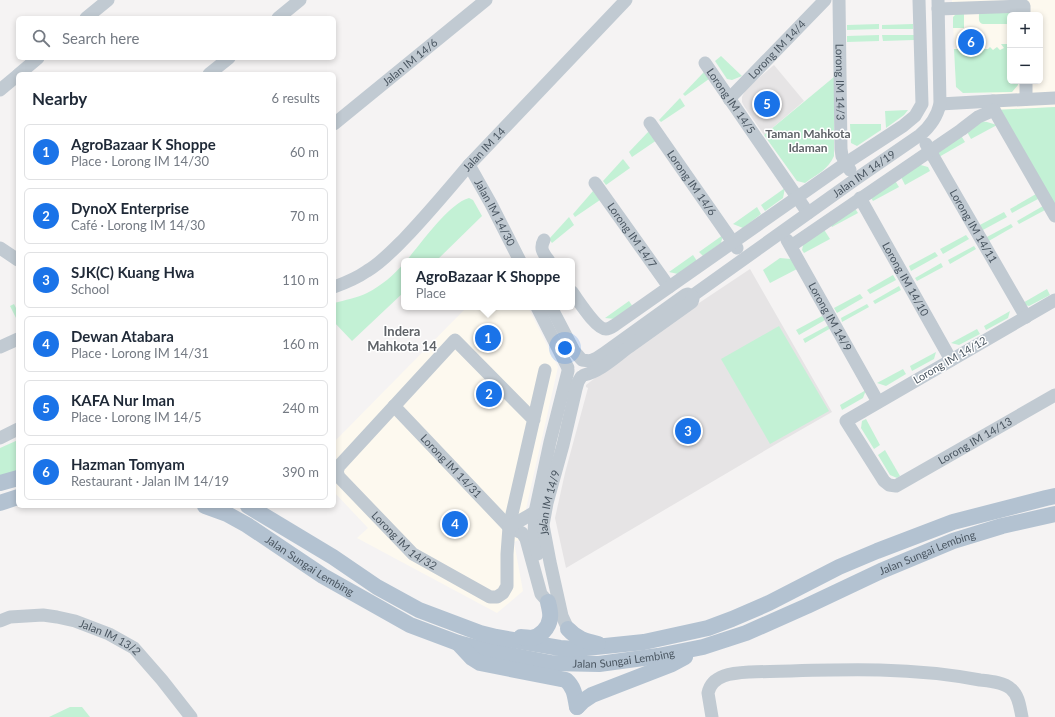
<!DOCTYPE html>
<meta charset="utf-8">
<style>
body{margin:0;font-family:Lato,sans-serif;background:#f2f2f3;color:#1f2937}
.controls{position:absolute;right:12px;top:12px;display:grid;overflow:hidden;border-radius:6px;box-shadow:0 2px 6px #0003}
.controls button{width:36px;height:36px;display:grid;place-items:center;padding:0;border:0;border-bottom:1px solid #e0e1e3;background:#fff;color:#1f2937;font:20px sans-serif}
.you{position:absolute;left:565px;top:348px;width:14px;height:14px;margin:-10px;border:3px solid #fff;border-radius:50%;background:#1a73e8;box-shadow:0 0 0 6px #1a73e833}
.badge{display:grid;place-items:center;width:26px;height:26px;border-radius:50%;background:#1a73e8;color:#fff;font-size:13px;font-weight:700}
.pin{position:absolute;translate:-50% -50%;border:2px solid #fff;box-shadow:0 1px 4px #0006}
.popup{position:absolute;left:401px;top:258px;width:174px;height:52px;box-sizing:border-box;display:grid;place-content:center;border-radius:6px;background:#fff;filter:drop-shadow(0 1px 3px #0005);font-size:13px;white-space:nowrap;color:#747a83}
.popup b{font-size:15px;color:#1f2937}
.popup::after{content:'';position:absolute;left:50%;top:100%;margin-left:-8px;border:8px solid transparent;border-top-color:#fff}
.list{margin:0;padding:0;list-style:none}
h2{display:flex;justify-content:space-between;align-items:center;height:52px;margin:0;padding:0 16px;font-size:17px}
h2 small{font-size:13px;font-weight:400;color:#747a83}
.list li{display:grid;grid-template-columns:26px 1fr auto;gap:12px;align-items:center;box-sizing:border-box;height:56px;margin:0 8px 8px;padding:0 8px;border:1px solid #e0e1e3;border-radius:6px}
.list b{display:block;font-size:15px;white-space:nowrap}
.list p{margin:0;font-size:13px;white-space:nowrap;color:#747a83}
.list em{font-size:13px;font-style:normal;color:#747a83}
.icon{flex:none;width:22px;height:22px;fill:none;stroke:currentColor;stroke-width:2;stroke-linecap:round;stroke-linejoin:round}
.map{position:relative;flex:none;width:1055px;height:717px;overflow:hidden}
.search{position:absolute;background:#fff;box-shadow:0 2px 6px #0003;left:16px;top:16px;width:320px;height:44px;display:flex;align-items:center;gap:10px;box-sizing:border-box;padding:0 14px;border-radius:6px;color:#747a83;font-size:15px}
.panel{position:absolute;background:#fff;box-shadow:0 2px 6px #0003;left:16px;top:72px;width:320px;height:436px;border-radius:6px}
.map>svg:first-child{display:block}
.commercial{fill:#fdf9ef;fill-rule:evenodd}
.education{fill:#e6e4e5}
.green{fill:#c3f1d5}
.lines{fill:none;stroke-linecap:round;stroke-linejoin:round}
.minor{stroke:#c1cad2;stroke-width:13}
.major{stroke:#b3c2d1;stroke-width:16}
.labels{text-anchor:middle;stroke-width:3;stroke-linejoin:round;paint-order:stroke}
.street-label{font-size:11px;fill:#4a5661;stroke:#fff}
.neighbourhood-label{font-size:12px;font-weight:bold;fill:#5f6368;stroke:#fff}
.quarter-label{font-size:13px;font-weight:bold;fill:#5f6368;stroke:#fff}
</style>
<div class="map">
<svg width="1055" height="717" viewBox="0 0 1055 717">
<rect width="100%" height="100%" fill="#f5f3f3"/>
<g class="commercial">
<path d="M 952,0 L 1055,0 L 1055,107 L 994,110 L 992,93 L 963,93 L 956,87 ZM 1010,15 L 1040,15 L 1040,81 L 1010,81 Z"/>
<polygon points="467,307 528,307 558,367 519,540 514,542 523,591 497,613 357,538 368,528 334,492 334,442"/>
</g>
<g class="education">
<polygon points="774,65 804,101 764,135 744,106 742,102 742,97 746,89"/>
<polygon points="750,269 832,412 771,447 566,568 555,518 565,473 588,388 586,387 586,385 651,335"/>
</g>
<g class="green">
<path d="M 1010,12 L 1013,15 L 1010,15 L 1010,24 L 983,24 C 978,23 979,18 979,13 Z"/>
<polygon points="957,13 964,13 964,28 953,28 953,17"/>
<polygon points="879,24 879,29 847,30 847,25"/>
<polygon points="913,24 913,29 882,29 882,25"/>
<polygon points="879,35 879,41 847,42 847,36"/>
<polygon points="882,35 914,35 914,40 883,41"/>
<polygon points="1001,44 1010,44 1010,81 1018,81 1018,85 1012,92 963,93 956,87 954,49 988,49 990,47 993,50 997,47 1000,50 1004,48"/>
<polygon points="721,56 742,76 732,80 727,79 715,61"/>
<polygon points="704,72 709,79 685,96 683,94"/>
<path d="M 834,77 L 834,156 C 828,170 817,174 805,183 L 797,181 L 764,135 Z"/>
<polygon points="680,98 685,106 661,122 659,120"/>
<polygon points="1055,107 1055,216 994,110"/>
<polygon points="908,110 904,115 886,128 885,111"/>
<polygon points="978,121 987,122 997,125 971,139 966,130"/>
<polygon points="850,124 881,124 881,130 857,146 851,143"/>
<polygon points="649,131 657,140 632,157 629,152"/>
<polygon points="960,134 965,142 939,157 937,153"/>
<polygon points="623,159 630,168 606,185 603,181"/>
<polygon points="917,164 928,167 930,171 905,185 900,175"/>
<polygon points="894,179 899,187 873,201 870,196"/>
<polygon points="785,188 783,198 765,211 761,205"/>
<polygon points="593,191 600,200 575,217 573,214"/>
<polygon points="1036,194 1038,199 1012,213 1010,209"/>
<path d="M 469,198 L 473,200 L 482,216 L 436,261 L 406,261 C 420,245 449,203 469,198 Z"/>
<polygon points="1043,206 1045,210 1019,224 1017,221"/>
<polygon points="757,207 761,214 743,228 733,224"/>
<polygon points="854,207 858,213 832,227 830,224"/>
<polygon points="1004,212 1007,217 981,231 978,226"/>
<polygon points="569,217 574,225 552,243 549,239"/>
<polygon points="1011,224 1013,227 987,242 985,238"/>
<polygon points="823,228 830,239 804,253 802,250 804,241"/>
<polygon points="723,235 721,243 703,256 699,252"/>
<polygon points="966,235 969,239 943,254 940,249"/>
<polygon points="974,246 976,249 950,264 948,260"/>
<polygon points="935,252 938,256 911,271 909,266"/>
<polygon points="693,255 697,261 678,274 669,272"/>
<polygon points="780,258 791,259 797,269 770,283 763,270"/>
<path d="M 404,263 L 404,292 L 352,341 L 334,322 L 334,303 C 345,300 357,298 367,293 C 381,286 394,275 404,263 Z"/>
<polygon points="941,263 943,267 917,281 915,278"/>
<polygon points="893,275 896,280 870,294 867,290"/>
<polygon points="899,286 901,290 875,304 873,301"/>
<polygon points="1047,289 1050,295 1029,306 1021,304"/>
<polygon points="860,294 863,298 837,313 834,308"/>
<polygon points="629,301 633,307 615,319 605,318"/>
<polygon points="14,304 18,312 18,322 10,306"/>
<polygon points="867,304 869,307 842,322 841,318"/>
<polygon points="1010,311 1008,318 986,330 984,326"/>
<polygon points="822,316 825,320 799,335 796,330"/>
<polygon points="829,325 831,328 805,343 803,339"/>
<polygon points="779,326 829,411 770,444 721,359"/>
<polygon points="977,329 980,334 959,345 951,343"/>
<polygon points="936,352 934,359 912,371 910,366"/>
<polygon points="903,369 906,374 886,386 877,383"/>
<polygon points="866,390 863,398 842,410 840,405"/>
<polygon points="866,419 880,445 874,449 861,428 862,421"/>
<polygon points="18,440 18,472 0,476 0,448"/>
<polygon points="885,450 900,476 897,478 890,475 878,455"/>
<polygon points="70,707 82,707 90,717 49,717"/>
</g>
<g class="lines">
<g class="minor">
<path id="s1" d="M 839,0 L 841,149 L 842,156 L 850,170"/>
<polyline points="938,9 1024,6 1024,15"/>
<polyline points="86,18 108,0"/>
<polyline points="278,18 300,0"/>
<path id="s2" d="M 705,63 L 808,213"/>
<polyline points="19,74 38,58"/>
<polyline points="209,74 229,58"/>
<polyline points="1026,81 1026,99"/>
<polyline points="0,90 18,75"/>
<path id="s3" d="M 729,99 L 825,0"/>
<polyline points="993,101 994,110 1055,216"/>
<polyline points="940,104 993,101 1055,98"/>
<path id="s4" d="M 650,123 L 737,248"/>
<path id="s5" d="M 334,124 L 486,0"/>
<path id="s6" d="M 926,144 L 1026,317"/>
<path id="s7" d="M 469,165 L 491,204 L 520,261"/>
<path id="s8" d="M 595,183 L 669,287"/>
<path id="s9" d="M 860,198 L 951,360"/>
<path d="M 544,240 C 539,249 544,254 549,261"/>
<path id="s10" d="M 787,240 L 878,402"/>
<polyline points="791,246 961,130 978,117 994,110"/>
<polyline points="0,248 18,260"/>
<path id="s11" d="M 334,287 C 345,283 357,278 367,271 C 381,263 393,250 404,239 C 427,215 448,190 469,165 L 626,0"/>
<path d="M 572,292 C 578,300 596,329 606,329 C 609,329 612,327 615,325 L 846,163 L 903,126 L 915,116 L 922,104 L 919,0"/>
<path id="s12" d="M 692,296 L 856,179 L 920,135 C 931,126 937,117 940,104 L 938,0"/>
<path id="s13" d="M 1055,300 L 846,421 L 884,481 L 889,485 L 896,486 L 1055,395"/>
<polyline points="537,307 568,368"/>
<polyline points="551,307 574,351 582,360 590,361 597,358 603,354 685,295 688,294 692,296"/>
<polyline points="0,347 18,339"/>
<path d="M 584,375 C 601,371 615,357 629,347 C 650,332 671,317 692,302 L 693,299 L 692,296"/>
<path id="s14" d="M 394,406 L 509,527 L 522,533 L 526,539 L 541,594 L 548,602"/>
<path id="s15" d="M 534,420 L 455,340 L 339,466 L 337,472 L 339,477 L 413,554 L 490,597 L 497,597 L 503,593 L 507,586 L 507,554 L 509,527 L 545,370"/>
<polyline points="0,438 18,429"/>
<polyline points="509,527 535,512"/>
<polyline points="538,554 534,534 535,512 550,442 568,371"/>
<path id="s16" d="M 0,621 L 10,617 L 43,615 L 57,617 L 75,621 L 109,634 L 134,648 L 162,680 L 191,717"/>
<path id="s17" d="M 568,629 L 562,616 L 550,562 L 543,525 L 547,503 L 563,445 L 576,389 L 578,382 L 581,377"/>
<path d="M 712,717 L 708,693 C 712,674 734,673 750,672 C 826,670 904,665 980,680 C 989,681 1004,682 1011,689 C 1019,695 1020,708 1022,717"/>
</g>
<g class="major">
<polyline points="0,483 18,478"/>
<polyline points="0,503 18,497"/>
<path id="s18" d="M 205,506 L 227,514 L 247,525 L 323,576 L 410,625 L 458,643 L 485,650 L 551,663 L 599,664 L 658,656 L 703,647 L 746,633 L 807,606 L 881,571 L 953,541 L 1002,526 L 1055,514"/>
<polyline points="248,506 333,557 377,587 419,610 480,633 496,637 560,648 576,649 644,642 708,628 732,619 769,603 839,567 877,551 953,522 1046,498 1055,496"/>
<path d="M 568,629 C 577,639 586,641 598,644"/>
<path d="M 521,637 C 524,637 528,638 531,638 C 540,637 549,628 550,618 C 551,613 549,607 548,602"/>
<path d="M 458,643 L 472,658 L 480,663 L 566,680 C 575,688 575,697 577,707"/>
<polyline points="577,707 583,701 592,695 672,664 685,657"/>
</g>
</g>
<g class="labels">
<g class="street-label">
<text dy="4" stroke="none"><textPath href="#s3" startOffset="69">Lorong IM 14/4</textPath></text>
<text dy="4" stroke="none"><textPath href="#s5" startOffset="98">Jalan IM 14/6</textPath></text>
<text dy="4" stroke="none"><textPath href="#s1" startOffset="82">Lorong IM 14/3</textPath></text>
<text dy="4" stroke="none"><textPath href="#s2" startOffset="46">Lorong IM 14/5</textPath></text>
<text dy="4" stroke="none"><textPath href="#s11" startOffset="206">Jalan IM 14</textPath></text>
<text dy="4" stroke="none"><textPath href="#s12" startOffset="211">Jalan IM 14/19</textPath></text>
<text dy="4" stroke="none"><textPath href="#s4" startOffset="73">Lorong IM 14/6</textPath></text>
<text dy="4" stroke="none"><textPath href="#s7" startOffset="54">Jalan IM 14/30</textPath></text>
<text dy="4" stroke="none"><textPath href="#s6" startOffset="95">Lorong IM 14/11</textPath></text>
<text dy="4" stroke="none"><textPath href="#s8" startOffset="64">Lorong IM 14/7</textPath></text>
<text dy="4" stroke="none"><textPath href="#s9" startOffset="93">Lorong IM 14/10</textPath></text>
<text dy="4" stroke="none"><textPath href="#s10" startOffset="88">Lorong IM 14/9</textPath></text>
<text transform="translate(950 360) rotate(-30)" y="4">Lorong IM 14/12</text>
<text dy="4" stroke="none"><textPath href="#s13" startOffset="417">Lorong IM 14/13</textPath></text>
<text dy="4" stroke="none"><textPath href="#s14" startOffset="83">Lorong IM 14/31</textPath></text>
<text dy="4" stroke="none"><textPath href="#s17" startOffset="130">Jalan IM 14/9</textPath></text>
<text dy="4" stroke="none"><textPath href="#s15" startOffset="387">Lorong IM 14/32</textPath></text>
<text dy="4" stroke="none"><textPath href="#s18" startOffset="781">Jalan Sungai Lembing</textPath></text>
<text dy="4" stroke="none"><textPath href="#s18" startOffset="121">Jalan Sungai Lembing</textPath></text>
<text dy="4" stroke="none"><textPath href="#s16" startOffset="115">Jalan IM 13/2</textPath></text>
<text dy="4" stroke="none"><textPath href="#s18" startOffset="457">Jalan Sungai Lembing</textPath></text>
</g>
<g class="neighbourhood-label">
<text x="808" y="138">Taman Mahkota<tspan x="808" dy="14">Idaman</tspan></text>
</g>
<g class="quarter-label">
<text x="402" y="336">Indera<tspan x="402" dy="15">Mahkota 14</tspan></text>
</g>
</g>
</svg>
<div class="controls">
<button>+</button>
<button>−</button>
</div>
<div class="you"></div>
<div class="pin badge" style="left:488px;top:338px">1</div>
<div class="popup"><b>AgroBazaar K Shoppe</b>Place</div>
<div class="pin badge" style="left:489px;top:394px">2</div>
<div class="pin badge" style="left:688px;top:431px">3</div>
<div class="pin badge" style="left:455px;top:524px">4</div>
<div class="pin badge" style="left:767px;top:104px">5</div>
<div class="pin badge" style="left:971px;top:42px">6</div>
<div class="search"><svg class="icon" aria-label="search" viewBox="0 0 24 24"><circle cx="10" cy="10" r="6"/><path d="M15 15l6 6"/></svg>Search here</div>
<section class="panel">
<h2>Nearby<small>6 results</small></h2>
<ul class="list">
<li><span class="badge">1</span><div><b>AgroBazaar K Shoppe</b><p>Place · Lorong IM 14/30</p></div><em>60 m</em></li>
<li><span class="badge">2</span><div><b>DynoX Enterprise</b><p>Café · Lorong IM 14/30</p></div><em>70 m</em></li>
<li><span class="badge">3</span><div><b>SJK(C) Kuang Hwa</b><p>School</p></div><em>110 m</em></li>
<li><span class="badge">4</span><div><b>Dewan Atabara</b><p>Place · Lorong IM 14/31</p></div><em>160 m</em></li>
<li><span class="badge">5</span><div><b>KAFA Nur Iman</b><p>Place · Lorong IM 14/5</p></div><em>240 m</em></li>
<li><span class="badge">6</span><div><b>Hazman Tomyam</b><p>Restaurant · Jalan IM 14/19</p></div><em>390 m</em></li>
</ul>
</section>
</div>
